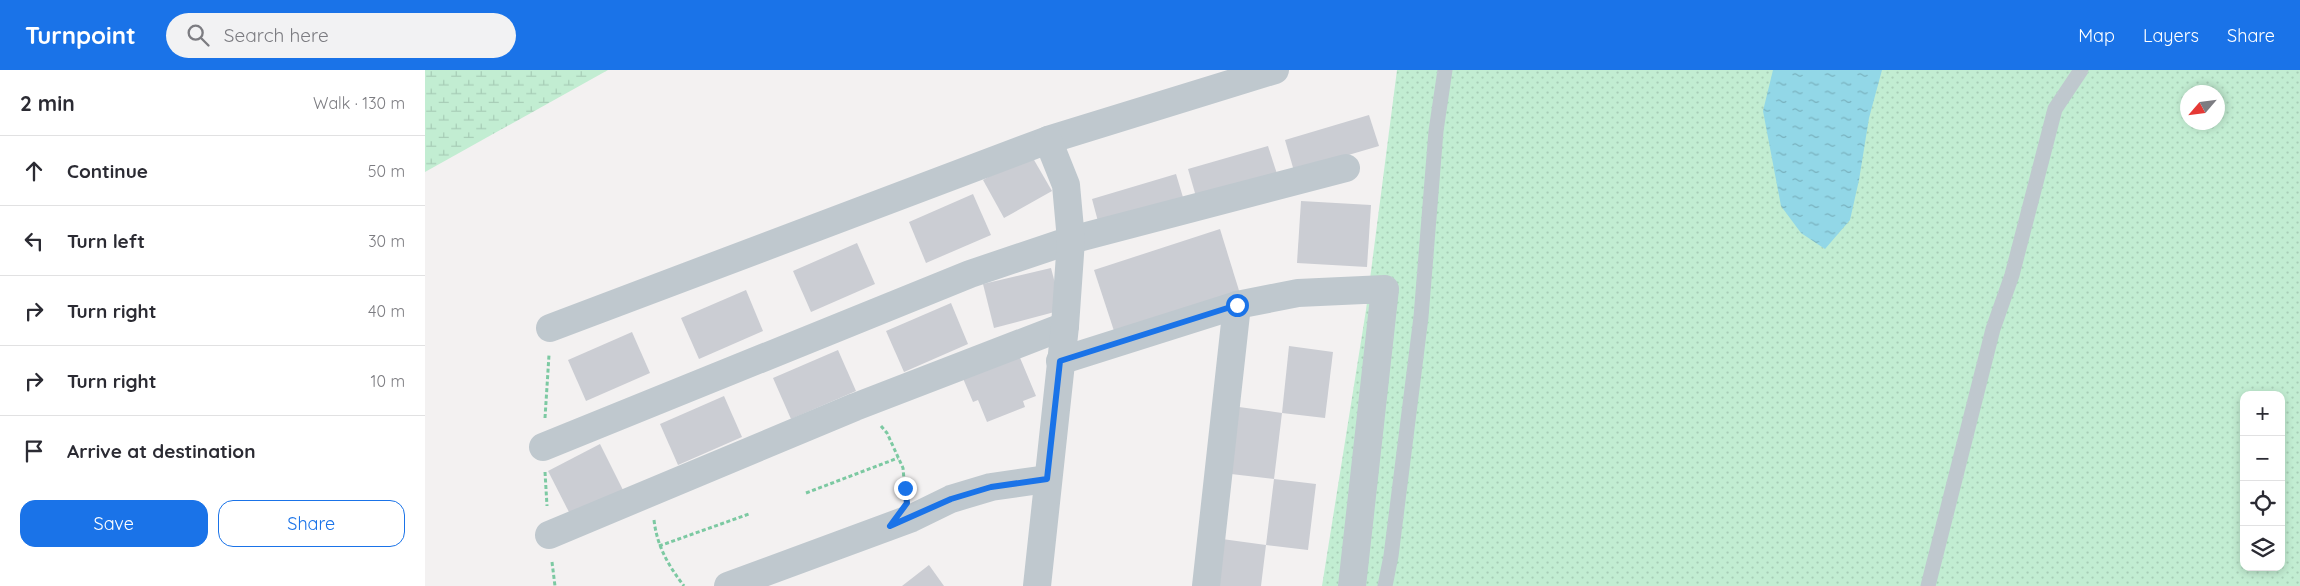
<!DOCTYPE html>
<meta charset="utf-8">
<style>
body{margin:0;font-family:Quicksand,sans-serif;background:#f2f2f3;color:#2b2b33}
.controls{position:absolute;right:15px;bottom:15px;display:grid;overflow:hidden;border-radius:10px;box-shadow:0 2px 8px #0003}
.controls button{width:45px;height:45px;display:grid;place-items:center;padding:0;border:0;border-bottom:1px solid #e1e1e2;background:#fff;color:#2b2b33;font:25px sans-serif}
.compass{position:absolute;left:1755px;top:15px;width:45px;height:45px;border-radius:50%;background:#fff;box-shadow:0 2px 8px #0003;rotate:242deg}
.stop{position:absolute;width:15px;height:15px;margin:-11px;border:4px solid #1a73e8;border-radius:50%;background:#fff}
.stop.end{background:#1a73e8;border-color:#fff;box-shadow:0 1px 5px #0008}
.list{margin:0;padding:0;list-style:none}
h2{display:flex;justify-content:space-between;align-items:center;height:65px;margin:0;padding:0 20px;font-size:21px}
h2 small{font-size:16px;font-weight:400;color:#7c7c81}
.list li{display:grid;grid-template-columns:32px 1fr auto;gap:15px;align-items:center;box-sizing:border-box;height:70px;padding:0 20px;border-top:1px solid #e1e1e2}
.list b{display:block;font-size:19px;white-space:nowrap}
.list em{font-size:16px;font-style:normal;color:#7c7c81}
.actions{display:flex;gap:10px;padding:15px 20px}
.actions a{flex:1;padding:11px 0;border:1px solid #1a73e8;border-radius:15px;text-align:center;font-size:18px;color:#1a73e8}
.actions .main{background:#1a73e8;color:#fff}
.icon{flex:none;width:28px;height:28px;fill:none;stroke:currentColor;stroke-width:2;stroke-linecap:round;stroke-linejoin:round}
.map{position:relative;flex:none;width:1875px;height:516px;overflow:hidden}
header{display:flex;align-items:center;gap:30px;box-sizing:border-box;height:70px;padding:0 25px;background:#1a73e8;color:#fff}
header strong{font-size:24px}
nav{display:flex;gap:28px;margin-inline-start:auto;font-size:18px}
.search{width:350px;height:45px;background:#f2f2f3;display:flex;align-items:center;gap:12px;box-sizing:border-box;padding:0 18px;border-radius:28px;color:#7c7c81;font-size:19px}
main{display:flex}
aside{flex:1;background:#fff}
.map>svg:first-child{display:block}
.grass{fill:url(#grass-dots);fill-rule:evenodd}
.wetland{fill:url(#wetland-marsh)}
.water{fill:url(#water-ripples)}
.building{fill:#cbcdd3}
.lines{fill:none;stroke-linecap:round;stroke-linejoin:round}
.path{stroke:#7cc9a2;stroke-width:3;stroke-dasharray:4 2.5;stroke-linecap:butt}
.lane{stroke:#bfc8ce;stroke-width:15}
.street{stroke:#bfc8ce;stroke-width:28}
.route{stroke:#1a73e8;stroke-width:6}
</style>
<header>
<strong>Turnpoint</strong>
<div class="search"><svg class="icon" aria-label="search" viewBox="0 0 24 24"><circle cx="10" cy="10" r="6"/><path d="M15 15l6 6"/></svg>Search here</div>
<nav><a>Map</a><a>Layers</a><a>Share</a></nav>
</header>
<main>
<aside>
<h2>2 min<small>Walk · 130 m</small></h2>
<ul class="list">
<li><svg class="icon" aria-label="ahead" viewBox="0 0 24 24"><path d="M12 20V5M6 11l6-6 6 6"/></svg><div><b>Continue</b></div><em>50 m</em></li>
<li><svg class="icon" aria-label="left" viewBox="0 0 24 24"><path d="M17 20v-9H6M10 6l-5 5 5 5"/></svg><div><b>Turn left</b></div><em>30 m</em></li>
<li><svg class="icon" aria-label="right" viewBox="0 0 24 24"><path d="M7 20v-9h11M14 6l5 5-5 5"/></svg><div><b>Turn right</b></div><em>40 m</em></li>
<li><svg class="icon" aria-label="right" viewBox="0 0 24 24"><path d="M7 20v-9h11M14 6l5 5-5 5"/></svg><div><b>Turn right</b></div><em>10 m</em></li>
<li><svg class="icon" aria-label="arrive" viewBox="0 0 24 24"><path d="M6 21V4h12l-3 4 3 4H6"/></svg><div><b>Arrive at destination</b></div></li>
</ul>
<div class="actions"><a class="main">Save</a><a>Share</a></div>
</aside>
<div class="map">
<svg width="1875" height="516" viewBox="0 0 1875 516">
<defs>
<pattern id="grass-dots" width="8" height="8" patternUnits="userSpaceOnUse" patternTransform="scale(1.25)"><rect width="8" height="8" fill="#c2edd2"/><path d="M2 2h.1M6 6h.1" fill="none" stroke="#a8cdb7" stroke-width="1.8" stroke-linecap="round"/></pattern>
<pattern id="wetland-marsh" width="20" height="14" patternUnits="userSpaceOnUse" patternTransform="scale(1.25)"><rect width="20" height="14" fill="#c2edd2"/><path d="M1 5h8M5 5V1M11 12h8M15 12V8" fill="none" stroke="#a8cdb7"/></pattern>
<pattern id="water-ripples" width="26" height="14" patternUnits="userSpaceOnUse" patternTransform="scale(1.25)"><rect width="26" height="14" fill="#92d7e7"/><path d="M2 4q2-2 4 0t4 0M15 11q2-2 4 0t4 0" fill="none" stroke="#79b1be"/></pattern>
</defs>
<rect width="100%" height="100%" fill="#f3f1f1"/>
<path class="grass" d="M 972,0 L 1875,0 L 1875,516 L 897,516 L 941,240 ZM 1762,22 L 1792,22 L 1792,52 L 1762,52 ZM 1819,325 L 1856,325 L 1856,497 L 1819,497 Z"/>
<polygon class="wetland" points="0,0 183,0 0,102"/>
<polygon class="water" points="1348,0 1457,0 1444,48 1434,110 1425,150 1400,179 1376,163 1356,136 1338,41"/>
<g class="building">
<polygon points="944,45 954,76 869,101 860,70"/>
<polygon points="843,76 853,107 772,130 763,99"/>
<polygon points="605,83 627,121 579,148 558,110"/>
<polygon points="751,104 760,134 675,159 667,129"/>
<polygon points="548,124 566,165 501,193 484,152"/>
<polygon points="876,131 946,135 942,197 872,193"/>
<polygon points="795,159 816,227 691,267 669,200"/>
<polygon points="432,173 450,214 386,242 368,201"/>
<polygon points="626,198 637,240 569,258 558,214"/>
<polygon points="321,220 338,261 274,289 256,248"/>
<polygon points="526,233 543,274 479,302 461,261"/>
<polygon points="207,262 225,303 161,331 143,290"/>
<polygon points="864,276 908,282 900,348 857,343"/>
<polygon points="413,280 431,321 366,349 348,308"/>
<polygon points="593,283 611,326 598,331 600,337 562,352 553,330 548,332 537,306"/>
<polygon points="299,326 317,367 253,395 235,354"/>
<polygon points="814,337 857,343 849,409 806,404"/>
<polygon points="175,374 198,420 146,446 123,401"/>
<polygon points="849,409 891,414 883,480 841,475 836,516 792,516 797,469 841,475"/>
<polygon points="504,495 519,516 477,516"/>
</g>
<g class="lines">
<g class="path">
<polyline points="120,348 124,285"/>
<polyline points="456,356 462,363 478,398 480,421"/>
<polyline points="120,402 122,436"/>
<polyline points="381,423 473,388"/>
<path d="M 229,450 C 232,476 243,495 259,516"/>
<polyline points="234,476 324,444"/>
<polyline points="127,492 130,516"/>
</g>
<g class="lane">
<polyline points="960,516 966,486 996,247 1011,61 1020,0"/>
<polyline points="1503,516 1568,259 1587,205 1630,39 1656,0"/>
</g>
<g class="street">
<polyline points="125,258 623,70 850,0"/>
<polyline points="635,291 812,235 873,223 960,219 927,516"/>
<polyline points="118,377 545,204 646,170 921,98"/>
<polyline points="124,465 430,337 640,256"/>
<polyline points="303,516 487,448 526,429 566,417 622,409"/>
<polyline points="612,516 640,256 646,170 641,115 623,70"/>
<polyline points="781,516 812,235"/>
</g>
</g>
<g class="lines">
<polyline class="route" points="480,418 482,433 465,456 526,429 566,417 622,409 635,291 812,235"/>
</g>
</svg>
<div class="controls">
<button>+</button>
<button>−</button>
<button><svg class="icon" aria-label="locate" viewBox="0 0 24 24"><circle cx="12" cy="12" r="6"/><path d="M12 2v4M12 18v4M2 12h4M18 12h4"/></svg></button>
<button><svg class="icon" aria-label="layers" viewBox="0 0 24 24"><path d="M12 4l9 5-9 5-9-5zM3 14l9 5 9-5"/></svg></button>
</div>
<svg class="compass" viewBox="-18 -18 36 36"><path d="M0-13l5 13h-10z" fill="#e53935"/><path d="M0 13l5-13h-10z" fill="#7c7c81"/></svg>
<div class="stop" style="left:812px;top:235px"></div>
<div class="stop end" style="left:480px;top:418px"></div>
</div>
</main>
